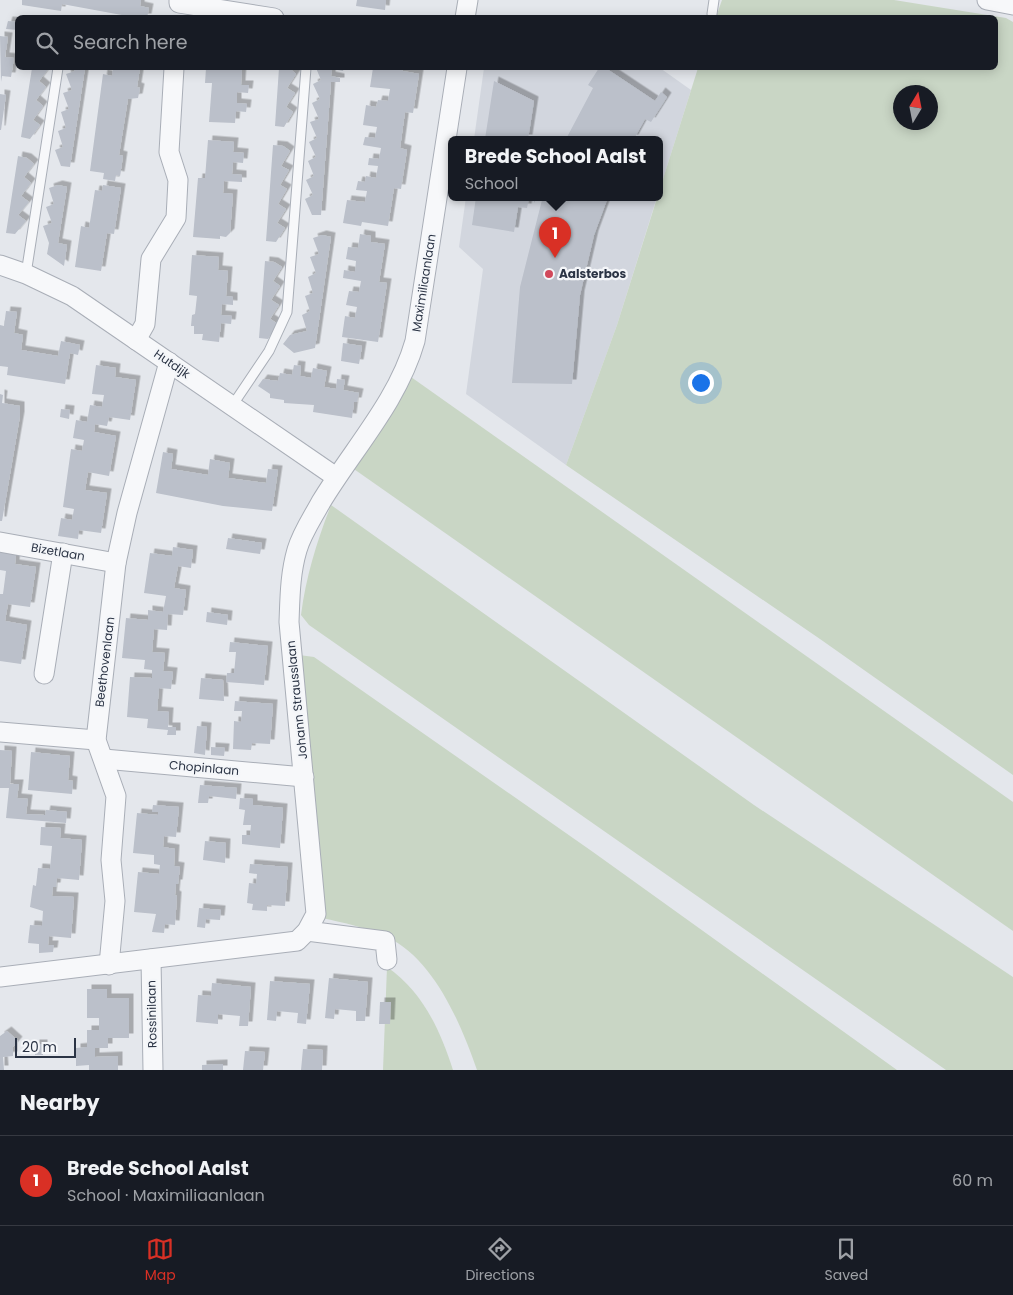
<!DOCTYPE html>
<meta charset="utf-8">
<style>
body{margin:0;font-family:Poppins,sans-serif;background:#242831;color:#f1f3f6}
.compass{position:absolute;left:893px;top:85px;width:45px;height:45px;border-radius:50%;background:#171b24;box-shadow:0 2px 12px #0003;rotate:10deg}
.scale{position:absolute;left:15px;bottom:12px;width:61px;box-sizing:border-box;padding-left:5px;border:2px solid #2b3445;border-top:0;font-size:14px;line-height:18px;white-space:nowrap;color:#2b3445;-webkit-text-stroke:4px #f4f6f9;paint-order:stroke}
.you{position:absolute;left:700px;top:382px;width:18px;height:18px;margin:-12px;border:4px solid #fff;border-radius:50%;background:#1a73e8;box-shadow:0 0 0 8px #1a73e833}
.badge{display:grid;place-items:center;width:32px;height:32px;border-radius:50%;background:#d93025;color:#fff;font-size:16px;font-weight:700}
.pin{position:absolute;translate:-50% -41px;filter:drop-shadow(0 1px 2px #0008)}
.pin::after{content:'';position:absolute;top:26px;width:18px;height:15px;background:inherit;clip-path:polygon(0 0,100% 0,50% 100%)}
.popup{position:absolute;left:448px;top:136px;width:215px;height:65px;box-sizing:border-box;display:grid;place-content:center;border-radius:8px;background:#171b24;filter:drop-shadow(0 1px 4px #0005);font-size:16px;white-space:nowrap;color:#9ea1a6}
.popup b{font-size:19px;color:#f1f3f6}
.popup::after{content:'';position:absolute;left:50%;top:100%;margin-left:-10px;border:10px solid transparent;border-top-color:#171b24}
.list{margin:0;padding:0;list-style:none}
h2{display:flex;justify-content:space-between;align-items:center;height:65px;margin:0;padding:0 20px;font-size:21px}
h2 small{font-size:16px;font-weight:400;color:#9ea1a6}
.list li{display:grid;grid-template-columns:32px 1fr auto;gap:15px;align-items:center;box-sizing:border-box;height:90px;padding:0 20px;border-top:1px solid #363941}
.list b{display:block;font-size:19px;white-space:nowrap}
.list p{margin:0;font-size:16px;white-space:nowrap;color:#9ea1a6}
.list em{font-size:16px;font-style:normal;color:#9ea1a6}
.icon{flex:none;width:28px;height:28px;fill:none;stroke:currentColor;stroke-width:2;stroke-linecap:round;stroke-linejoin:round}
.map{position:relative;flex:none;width:1013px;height:1070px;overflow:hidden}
.search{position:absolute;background:#171b24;box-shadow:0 2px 12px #0003;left:15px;right:15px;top:15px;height:55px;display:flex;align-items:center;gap:12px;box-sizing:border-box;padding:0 18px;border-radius:8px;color:#9ea1a6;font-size:19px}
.sheet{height:155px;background:#171b24}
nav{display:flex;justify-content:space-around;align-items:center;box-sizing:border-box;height:70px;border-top:1px solid #363941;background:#171b24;font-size:14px;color:#9ea1a6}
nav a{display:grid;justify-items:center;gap:2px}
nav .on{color:#d93025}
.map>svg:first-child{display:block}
.built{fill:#d2d6de}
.green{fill:#c9d6c5;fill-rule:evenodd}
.building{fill:#bbc0ca;filter:url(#shadow)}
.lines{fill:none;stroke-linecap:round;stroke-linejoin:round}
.lane-casing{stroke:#a9aeb7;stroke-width:11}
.street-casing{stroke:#a9aeb7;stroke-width:21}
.lane{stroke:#f7f8fa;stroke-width:9}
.street{stroke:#f7f8fa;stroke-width:19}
.poi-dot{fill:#d1495b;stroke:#f4f6f9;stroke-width:2}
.labels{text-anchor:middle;stroke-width:4.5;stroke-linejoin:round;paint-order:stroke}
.poi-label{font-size:12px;font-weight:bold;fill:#2b3445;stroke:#f4f6f9;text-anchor:start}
.street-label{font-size:12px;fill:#2b3445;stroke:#f4f6f9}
</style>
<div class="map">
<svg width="1013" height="1070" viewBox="0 0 1013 1070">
<defs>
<filter id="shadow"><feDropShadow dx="4.5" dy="-4.5" stdDeviation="0" flood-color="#0004"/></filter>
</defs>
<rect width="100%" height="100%" fill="#e4e7ec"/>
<g class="built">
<polygon points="484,68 660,68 691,90 659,192 659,139 474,139"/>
<polygon points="466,197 657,197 617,325 566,465 466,394 483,269 459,247"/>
</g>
<g class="green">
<path d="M 722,0 L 894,0 L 1006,18 L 1013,22 L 1013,775 L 820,639 L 566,465 L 617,325 L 698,68 L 996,68 L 996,18 L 716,17 ZM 900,92 L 930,92 L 930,122 L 900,122 Z"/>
<polygon points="411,377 1013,802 1013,931 351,467"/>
<path d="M 331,505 L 754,805 L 1013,977 L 1013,1070 L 946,1070 L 309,625 L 301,615 C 306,576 317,541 331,505 Z"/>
<path d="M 299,655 L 314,657 L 593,852 L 897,1070 L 477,1070 C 461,1024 434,959 387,937 C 366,927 344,923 322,918 Z"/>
<path d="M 387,967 C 423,992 440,1030 453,1070 L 383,1070 Z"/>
</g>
<g class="building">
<polygon points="22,0 141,0 140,6 149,8 147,18 138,18 62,4 61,11 22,5"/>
<polygon points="357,0 386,0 385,10 356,6"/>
<polygon points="8,21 18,22 18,30 6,29"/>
<polygon points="0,36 8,37 5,57 14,58 11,77 2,76 1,82"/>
<polygon points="32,68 49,68 39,81 46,87 36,100 43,106 33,120 40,125 30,139 21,137"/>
<polygon points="73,68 85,68 70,167 61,166 55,150 63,147 58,131 66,128 61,112 69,109 63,93 72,90 66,74 75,71"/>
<polygon points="113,68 140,68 137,87 140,88 138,98 128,99 119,155 123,156 120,176 116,175 115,181 103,179 104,173 90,171 103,74 112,76"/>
<polygon points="206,68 242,68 241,85 249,85 248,93 237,92 237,103 247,104 246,112 236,111 235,123 209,122 212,83 205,83"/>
<polygon points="279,68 289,68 296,74 287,88 295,93 286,107 293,112 284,127 275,126"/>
<polygon points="316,68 344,68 343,71 332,69 331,76 340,78 340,82 331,82 321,215 312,215 305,199 313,195 306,180 314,176 308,161 316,157 309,142 317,138 310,122 319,119 312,103 320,99 313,84 321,80"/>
<polygon points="373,68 389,68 389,70 393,70 399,68 403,71 419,74 413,113 405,112 400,148 407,150 401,189 394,188 388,226 362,222 361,226 343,223 347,200 365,202 367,191 356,190 358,181 365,182 366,176 376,178 378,166 368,165 369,158 379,159 381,148 363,145 365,137 375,138 377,127 363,125 366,105 376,107 378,100 388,101 390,89 370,87"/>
<polygon points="599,68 608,68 607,69 655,101 661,92 667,97 651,122 645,119 634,139 566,139 593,88 588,85"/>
<polygon points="494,81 534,101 528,139 485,139"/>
<polygon points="0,94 6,95 1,130 0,130"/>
<polygon points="208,140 234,142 233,152 244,153 243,163 233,162 232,174 242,175 242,182 224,181 223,193 233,194 230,233 226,237 220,236 220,239 193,237 198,178 205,178"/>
<polygon points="273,145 283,146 290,151 281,166 289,170 280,185 287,189 278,204 286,209 277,223 285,228 276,242 266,241"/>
<polygon points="18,156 27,158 34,164 24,177 31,183 21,196 29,202 18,215 26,221 15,234 6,233"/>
<polygon points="58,185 67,187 58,243 67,245 64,266 47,254 49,243 43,226 52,223 46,207 54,204 49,188"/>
<polygon points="103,185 121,188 114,234 107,233 101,271 75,267 81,226 89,228 95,190 102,191"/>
<polygon points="476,197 608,197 594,235 580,295 572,384 512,383 520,287 542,200 536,199 534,203 534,199 529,198 527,208 518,207 514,232 472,225"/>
<polygon points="360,234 371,236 371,242 385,244 379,282 387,283 378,342 342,337 345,316 355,318 357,307 346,305 349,291 359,292 361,281 343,278 344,270 355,272 356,261 346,259 348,247 358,248"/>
<polygon points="322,235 331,237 315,348 294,353 283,344 290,335 307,331 302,315 310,311 305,296 313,293 308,277 316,273 310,257 319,254 313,238"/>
<polygon points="192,255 219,257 218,270 228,271 226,296 233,297 233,305 222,304 221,315 232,316 231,324 221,323 219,342 202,340 203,334 194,334 194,326 191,326 192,315 195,314 197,296 189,295"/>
<polygon points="265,261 274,262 282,267 273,281 280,286 271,300 279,305 270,319 278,324 268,339 259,338"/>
<polygon points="6,311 17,312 14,333 23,335 21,350 58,356 61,341 80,345 78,355 70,353 65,384 7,375 8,367 0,366 0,325 4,326"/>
<polygon points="343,343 362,346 359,364 341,361"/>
<polygon points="96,365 116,368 115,377 136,380 130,420 109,417 107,426 95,424 94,432 116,436 109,476 88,472 85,490 107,493 101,533 79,530 78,539 58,536 61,518 72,520 74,509 63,507 71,449 82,451 84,440 73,438 76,420 87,422 90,405 102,407 104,395 92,394"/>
<polygon points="294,365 301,366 300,376 311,378 313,368 327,371 324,387 336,389 337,379 345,380 343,390 359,393 357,402 354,402 352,418 313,412 314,405 284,403 284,400 270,398 270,394 258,386 263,379 278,381 280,373 292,375"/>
<polygon points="0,394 3,395 2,403 20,406 20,416 2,521 0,521"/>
<polygon points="61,409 70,410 69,419 60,417"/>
<polygon points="163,452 173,454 171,469 208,475 210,459 230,463 228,478 266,483 268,469 278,470 272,511 223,506 156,493"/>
<polygon points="228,538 262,543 260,554 226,549"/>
<polygon points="173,547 193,550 191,568 178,566 174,588 186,590 183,615 168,614 167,630 154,629 152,652 165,653 163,671 173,672 171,689 159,688 157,711 169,712 168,727 176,727 176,735 167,735 168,730 147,728 148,719 127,717 130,677 152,678 152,670 144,669 145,660 122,658 126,618 148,620 148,610 163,612 166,596 144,593 150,553 172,556"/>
<polygon points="0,552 16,555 15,564 36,567 30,607 8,604 5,621 27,625 21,664 0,661 0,594 3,594 6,571 0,570"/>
<polygon points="207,612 228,615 227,625 206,622"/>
<polygon points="230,642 268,646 264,685 226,682 227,673 234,673 235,663 236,652 229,652"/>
<polygon points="201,678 223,680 224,701 199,699"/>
<polygon points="235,701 273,704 270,744 252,743 251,750 233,749 234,721 241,722 242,711 234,711"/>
<polygon points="197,726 207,727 205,755 194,753"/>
<polygon points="211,747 225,748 224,756 211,755"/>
<polygon points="0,750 12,751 10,784 19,784 17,798 28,799 26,814 45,815 46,810 67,812 66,823 6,818 9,788 0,788"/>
<polygon points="31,752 70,756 68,780 73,781 72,794 28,790"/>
<polygon points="200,785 237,788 236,799 209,796 208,803 198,803"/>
<polygon points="240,798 253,799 253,805 283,808 280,848 242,844 242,835 250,835 251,825 243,825 245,810 239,809"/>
<polygon points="153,805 179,807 176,837 164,836 163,847 175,849 174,866 180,867 178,884 176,884 175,895 177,896 175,925 165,924 164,933 152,932 156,914 134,912 138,872 159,874 160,865 154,864 154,855 133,853 137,813 158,815 158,812 152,812"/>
<polygon points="41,827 61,828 60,838 82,840 79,880 57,878 56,887 53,887 52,896 74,897 71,938 49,936 48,945 54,945 53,952 39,953 39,944 28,943 30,925 42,926 43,911 30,907 33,885 36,886 38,868 50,869 52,846 40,845"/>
<polygon points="205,841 226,843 225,863 203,860"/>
<polygon points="250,864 288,867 285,906 267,905 267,911 252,910 253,904 247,903 249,883 256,884 257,874 249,873"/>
<polygon points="199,908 221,910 220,920 206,919 205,928 197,927"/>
<polygon points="329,978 368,982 365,1021 356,1021 356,1011 335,1009 334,1019 325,1018"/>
<polygon points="270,981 310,984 306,1024 297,1023 298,1013 277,1011 276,1021 267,1020"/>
<polygon points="212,983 251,987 248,1026 239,1026 240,1016 218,1014 218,1024 196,1022 198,995 211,996"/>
<polygon points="87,989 107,989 107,998 129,998 129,1038 108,1038 108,1048 95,1048 95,1057 118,1056 118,1070 89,1070 89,1065 76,1066 76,1048 87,1047 87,1030 99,1030 99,1018 87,1018"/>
<polygon points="380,1002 391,1002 390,1024 379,1024"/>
<polygon points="7,1031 18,1041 13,1047 13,1056 3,1057 4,1070 0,1070 0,1036"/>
<rect x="35" y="1044" width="8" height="11"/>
<polygon points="303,1049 323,1050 322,1070 301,1070"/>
<polygon points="245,1051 265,1052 263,1070 243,1070"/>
<polygon points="223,1064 223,1070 202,1070 202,1065"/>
</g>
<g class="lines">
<g class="lane-casing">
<g id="lane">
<polyline points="712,14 714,0"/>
<polyline points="26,274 58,68"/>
<polyline points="232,406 269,351 287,312 306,68"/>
</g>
</g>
<g class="street-casing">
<g id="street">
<polyline points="179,0 179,3 274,18"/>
<polyline points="987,0 1013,5"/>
<polyline points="465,18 468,0"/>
<polyline points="0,265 26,274 72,296 336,477"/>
<polyline points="136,340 145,324 151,259 176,218 178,180 169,152 174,68"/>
<polyline points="0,542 116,563"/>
<polyline points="44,674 63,553"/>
<polyline points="0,732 96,740"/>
<polyline points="104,759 304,777"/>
<polyline points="307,931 385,941 387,960"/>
<polyline points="151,959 153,1070"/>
<polyline points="109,965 115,901 111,860 116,796 96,740 116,563 127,513 169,362"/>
<path d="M 0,977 L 297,941 L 307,931 L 316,914 L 289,622 C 290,597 290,574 297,550 C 302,533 313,517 321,502 C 353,449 398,401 415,341 L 457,68"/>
</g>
</g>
<use href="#lane" class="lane"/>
<use href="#street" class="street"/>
</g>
<circle class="poi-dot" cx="549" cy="274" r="5"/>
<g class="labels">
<g class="poi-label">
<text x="559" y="278">Aalsterbos</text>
</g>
<g class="street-label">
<text transform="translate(424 283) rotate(-81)" y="4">Maximiliaanlaan</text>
<text transform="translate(172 364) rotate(35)" y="4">Hutdijk</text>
<text transform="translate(58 552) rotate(10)" y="4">Bizetlaan</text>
<text transform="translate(105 662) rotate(-83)" y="4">Beethovenlaan</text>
<text transform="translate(297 700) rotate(-96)" y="4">Johann Strausslaan</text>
<text transform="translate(204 768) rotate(5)" y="4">Chopinlaan</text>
<text transform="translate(152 1014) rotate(-91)" y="4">Rossinilaan</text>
</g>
</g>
</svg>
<svg class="compass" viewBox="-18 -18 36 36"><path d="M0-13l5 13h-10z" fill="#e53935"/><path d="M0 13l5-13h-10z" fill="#9ea1a6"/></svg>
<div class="scale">20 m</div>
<div class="you"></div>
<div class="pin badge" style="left:555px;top:258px">1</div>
<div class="popup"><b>Brede School Aalst</b>School</div>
<div class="search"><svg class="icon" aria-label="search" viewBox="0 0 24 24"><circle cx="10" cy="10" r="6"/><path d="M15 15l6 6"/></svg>Search here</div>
</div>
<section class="sheet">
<h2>Nearby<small></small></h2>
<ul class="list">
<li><span class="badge">1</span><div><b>Brede School Aalst</b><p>School · Maximiliaanlaan</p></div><em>60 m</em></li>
</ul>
</section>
<nav>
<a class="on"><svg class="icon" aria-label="map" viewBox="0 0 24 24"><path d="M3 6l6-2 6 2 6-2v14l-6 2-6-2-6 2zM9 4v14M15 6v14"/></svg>Map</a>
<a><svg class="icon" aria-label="directions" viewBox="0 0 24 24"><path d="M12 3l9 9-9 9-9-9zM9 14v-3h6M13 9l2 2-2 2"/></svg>Directions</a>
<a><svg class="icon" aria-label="saved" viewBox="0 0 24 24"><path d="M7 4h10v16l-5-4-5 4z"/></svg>Saved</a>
</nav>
